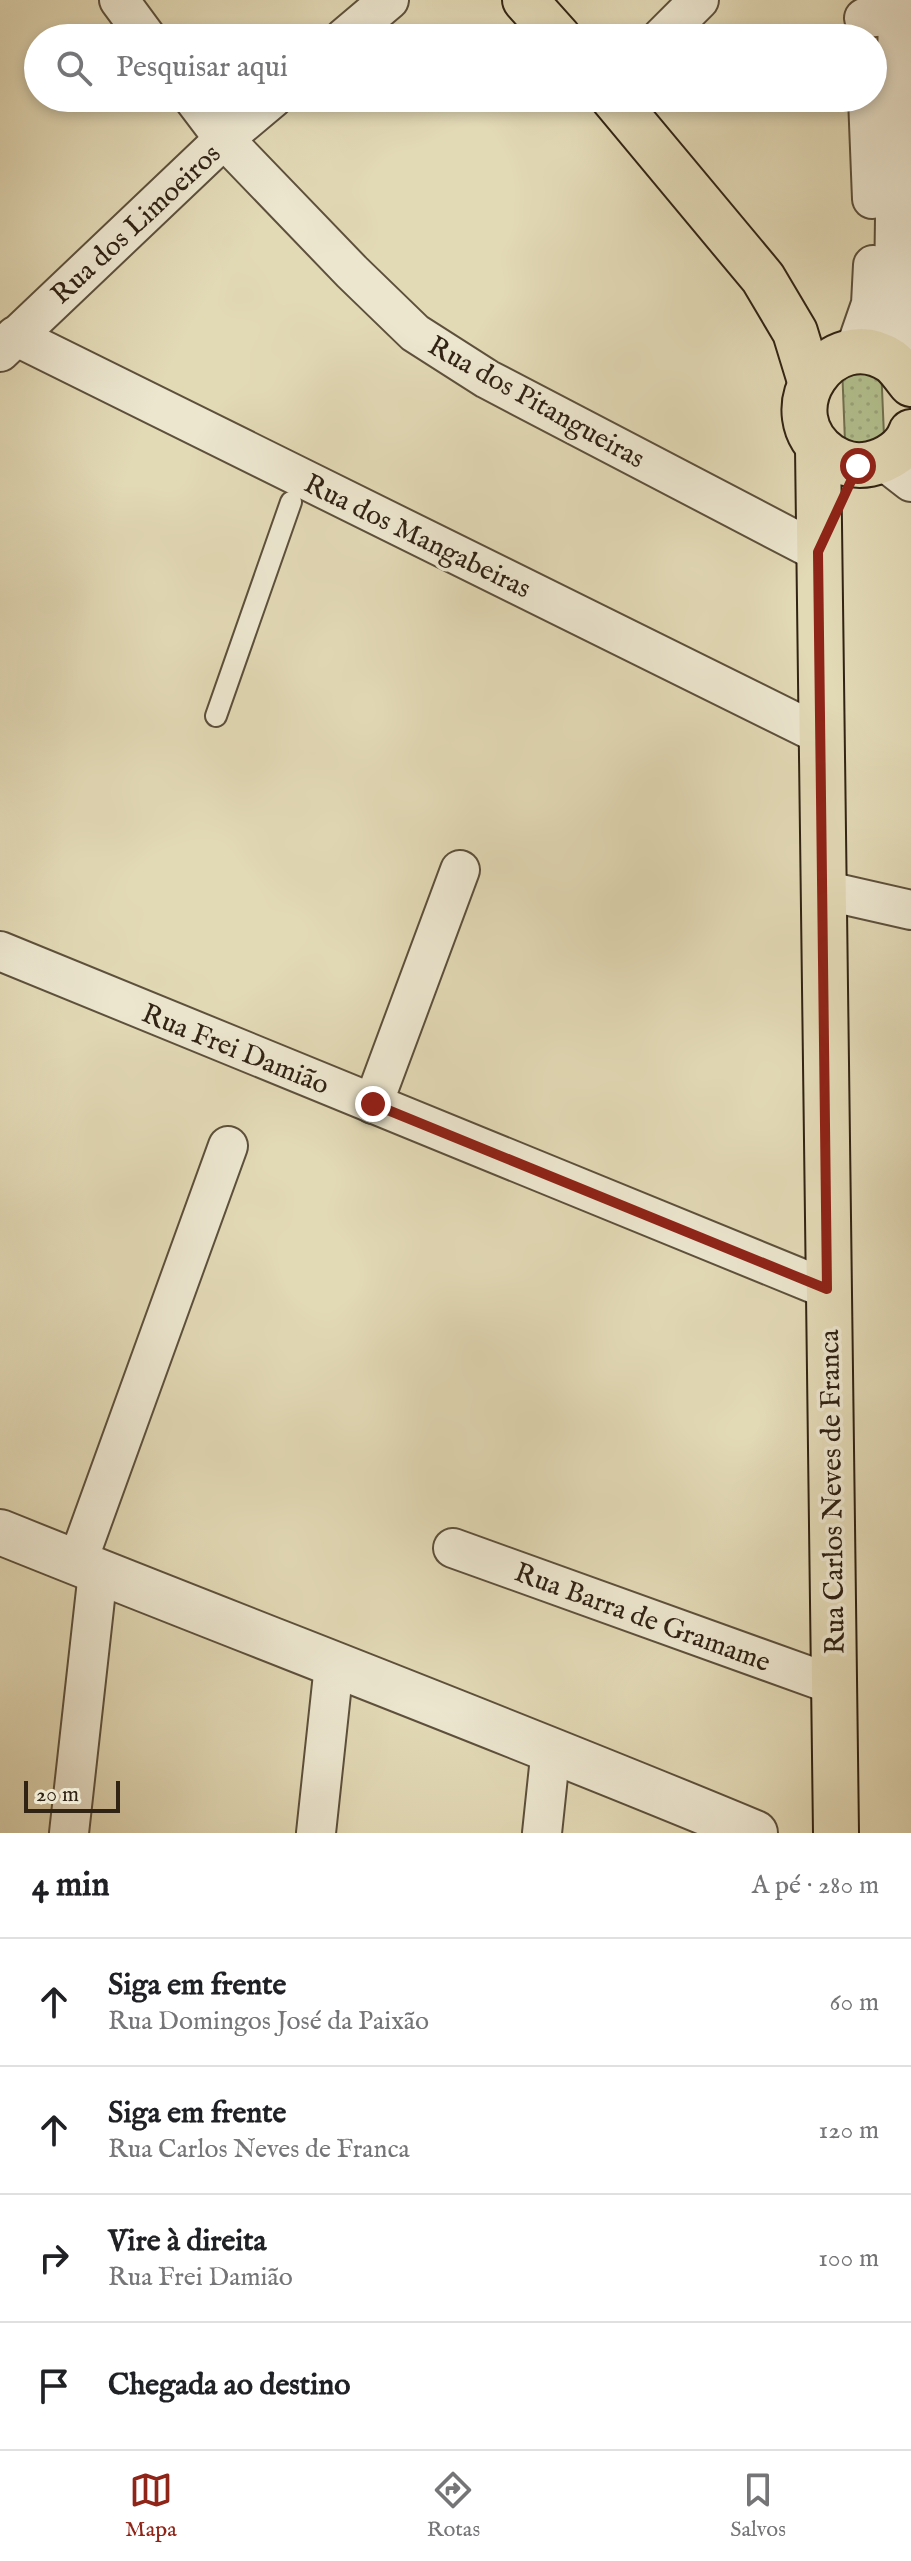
<!DOCTYPE html>
<html lang="pt">
<meta charset="utf-8">
<style>
body{margin:0;font-family:"IM FELL English",serif;background:#f2f2f2;color:#202124}
.scale{position:absolute;left:24px;bottom:20px;width:96px;box-sizing:border-box;padding-left:8px;border:4px solid #312314;border-top:0;font-size:22px;line-height:28px;white-space:nowrap;color:#312314;-webkit-text-stroke:6px #ece6cf;paint-order:stroke}
.stop{position:absolute;width:24px;height:24px;margin:-18px;border:6px solid #8f2418;border-radius:50%;background:#fff}
.stop.end{background:#8f2418;border-color:#fff;box-shadow:0 2px 8px #0008}
.list{margin:0;padding:0;list-style:none}
h2{display:flex;justify-content:space-between;align-items:center;height:104px;margin:0;padding:0 32px;font-size:34px}
h2 small{font-size:26px;font-weight:400;color:#757577}
.list li{display:grid;grid-template-columns:52px 1fr auto;gap:24px;align-items:center;box-sizing:border-box;height:128px;padding:0 32px;border-top:2px solid #e0e0e0}
.list b{display:block;font-size:30px;white-space:nowrap}
.list p{margin:0;font-size:26px;white-space:nowrap;color:#757577}
.list em{font-size:26px;font-style:normal;color:#757577}
.icon{flex:none;width:44px;height:44px;fill:none;stroke:currentColor;stroke-width:2;stroke-linecap:round;stroke-linejoin:round}
.map{position:relative;flex:none;width:911px;height:1833px;overflow:hidden}
.search{position:absolute;background:#fff;box-shadow:0 4px 12px #0003;left:24px;right:24px;top:24px;height:88px;display:flex;align-items:center;gap:20px;box-sizing:border-box;padding:0 28px;border-radius:44px;color:#757577;font-size:30px}
.sheet{height:616px;background:#fff}
nav{display:flex;justify-content:space-around;align-items:center;box-sizing:border-box;height:112px;border-top:2px solid #e0e0e0;background:#fff;font-size:22px;color:#757577}
nav a{display:grid;justify-items:center;gap:4px}
nav .on{color:#8f2418}
.map>svg:first-child{display:block}
.grass{fill:url(#grass-dots);stroke:#727151;stroke-width:2}
.lines{fill:none;stroke-linecap:round;stroke-linejoin:round}
.service-casing{stroke:#5d503c;stroke-width:24}
.minor-casing{stroke:#5d503c;stroke-width:42}
.tertiary-casing{stroke:#5d503c;stroke-width:48}
.primary-casing{stroke:#312314;stroke-width:48}
.service{stroke:#ece6cf;stroke-width:20}
.minor{stroke:#ece6cf;stroke-width:38}
.tertiary{stroke:#ece6cf;stroke-width:44}
.primary{stroke:#e2d9b5;stroke-width:44}
.route{stroke:#8f2418;stroke-width:10}
.labels{text-anchor:middle;stroke-width:7;stroke-linejoin:round;paint-order:stroke}
.street-label{font-size:28px;fill:#312314;stroke:#ece6cf}
</style>
<div class="map">
<svg width="911" height="1833" viewBox="0 0 911 1833">
<defs>
<pattern id="grass-dots" width="8" height="8" patternUnits="userSpaceOnUse" patternTransform="scale(2)"><rect width="8" height="8" fill="#b3bf8e"/><path d="M2 2h.1M6 6h.1" fill="none" stroke="#9aa47a" stroke-width="1.8" stroke-linecap="round"/></pattern>
</defs>
<rect width="100%" height="100%" fill="#e2d9b5"/>
<filter id="stains"><feTurbulence type="fractalNoise" baseFrequency=".0025" numOctaves="4"/><feColorMatrix values="0 0 0 0 .2 0 0 0 0 .09 0 0 0 0 .02 0 0 0 .5 -.17"/></filter>
<radialGradient id="worn" r=".72"><stop offset=".6" stop-color="#630" stop-opacity="0"/><stop offset="1" stop-color="#630" stop-opacity=".3"/></radialGradient>
<polygon class="grass" points="842,365 881,365 884,436 880,449 845,442"/>
<g class="lines">
<g class="service-casing">
<polyline id="service" points="216,716 291,502"/>
</g>
<g class="minor-casing">
<g id="minor">
<polyline points="119,0 147,38"/>
<polyline points="864,18 911,14"/>
<polyline points="344,38 389,0"/>
<polyline points="661,38 699,0"/>
<polyline points="193,98 224,139 352,272 415,333 487,379 818,552"/>
<polyline points="868,98 872,199"/>
<polyline points="15,336 821,735"/>
<polyline points="0,352 224,139 273,98"/>
<polyline points="854,353 871,304 873,265"/>
<polyline points="893,363 898,0"/>
<polyline points="884,461 911,482"/>
<polyline points="823,890 911,910"/>
<polyline points="0,951 827,1289"/>
<polyline points="373,1104 460,870"/>
<polyline points="453,1548 834,1685"/>
<polyline points="77,1563 228,1146"/>
<polyline points="69,1833 98,1572"/>
<polyline points="316,1833 334,1665"/>
<polyline points="542,1833 551,1748"/>
</g>
</g>
<g class="tertiary-casing">
<path id="tertiary" d="M 0,1532 C 251,1633 505,1729 755,1833"/>
</g>
<g class="primary-casing">
<g id="primary">
<polyline points="525,0 559,38"/>
<polyline points="613,98 763,278 795,332 810,381"/>
<path d="M 911,384 C 905,377 899,367 891,361 C 831,321 768,413 830,456 C 843,464 855,467 870,464 C 888,460 905,449 911,432"/>
<polyline points="818,448 836,1833"/>
</g>
</g>
<use href="#service" class="service"/>
<use href="#minor" class="minor"/>
<use href="#tertiary" class="tertiary"/>
<use href="#primary" class="primary"/>
</g>
<g class="lines">
<polyline class="route" points="373,1104 827,1289 818,552 858,466"/>
</g>
<g class="labels">
<g class="street-label">
<text transform="translate(135 223) rotate(-43)" y="10">Rua dos Limoeiros</text>
<text transform="translate(537 401) rotate(29)" y="10">Rua dos Pitangueiras</text>
<text transform="translate(418 535) rotate(26)" y="10">Rua dos Mangabeiras</text>
<text transform="translate(236 1048) rotate(22)" y="10">Rua Frei Damião</text>
<text transform="translate(831 1492) rotate(-91)" y="10">Rua Carlos Neves de Franca</text>
<text transform="translate(643 1616) rotate(20)" y="10">Rua Barra de Gramame</text>
</g>
</g>
<rect width="100%" height="100%" filter="url(#stains)"/>
<rect width="100%" height="100%" fill="url(#worn)"/>
</svg>
<div class="scale">20 m</div>
<div class="stop" style="left:858px;top:466px"></div>
<div class="stop end" style="left:373px;top:1104px"></div>
<div class="search"><svg class="icon" aria-label="search" viewBox="0 0 24 24"><circle cx="10" cy="10" r="6"/><path d="M15 15l6 6"/></svg>Pesquisar aqui</div>
</div>
<section class="sheet">
<h2>4 min<small>A pé · 280 m</small></h2>
<ul class="list">
<li><svg class="icon" aria-label="ahead" viewBox="0 0 24 24"><path d="M12 20V5M6 11l6-6 6 6"/></svg><div><b>Siga em frente</b><p>Rua Domingos José da Paixão</p></div><em>60 m</em></li>
<li><svg class="icon" aria-label="ahead" viewBox="0 0 24 24"><path d="M12 20V5M6 11l6-6 6 6"/></svg><div><b>Siga em frente</b><p>Rua Carlos Neves de Franca</p></div><em>120 m</em></li>
<li><svg class="icon" aria-label="right" viewBox="0 0 24 24"><path d="M7 20v-9h11M14 6l5 5-5 5"/></svg><div><b>Vire à direita</b><p>Rua Frei Damião</p></div><em>100 m</em></li>
<li><svg class="icon" aria-label="arrive" viewBox="0 0 24 24"><path d="M6 21V4h12l-3 4 3 4H6"/></svg><div><b>Chegada ao destino</b></div></li>
</ul>
</section>
<nav>
<a class="on"><svg class="icon" aria-label="map" viewBox="0 0 24 24"><path d="M3 6l6-2 6 2 6-2v14l-6 2-6-2-6 2zM9 4v14M15 6v14"/></svg>Mapa</a>
<a><svg class="icon" aria-label="directions" viewBox="0 0 24 24"><path d="M12 3l9 9-9 9-9-9zM9 14v-3h6M13 9l2 2-2 2"/></svg>Rotas</a>
<a><svg class="icon" aria-label="saved" viewBox="0 0 24 24"><path d="M7 4h10v16l-5-4-5 4z"/></svg>Salvos</a>
</nav>
